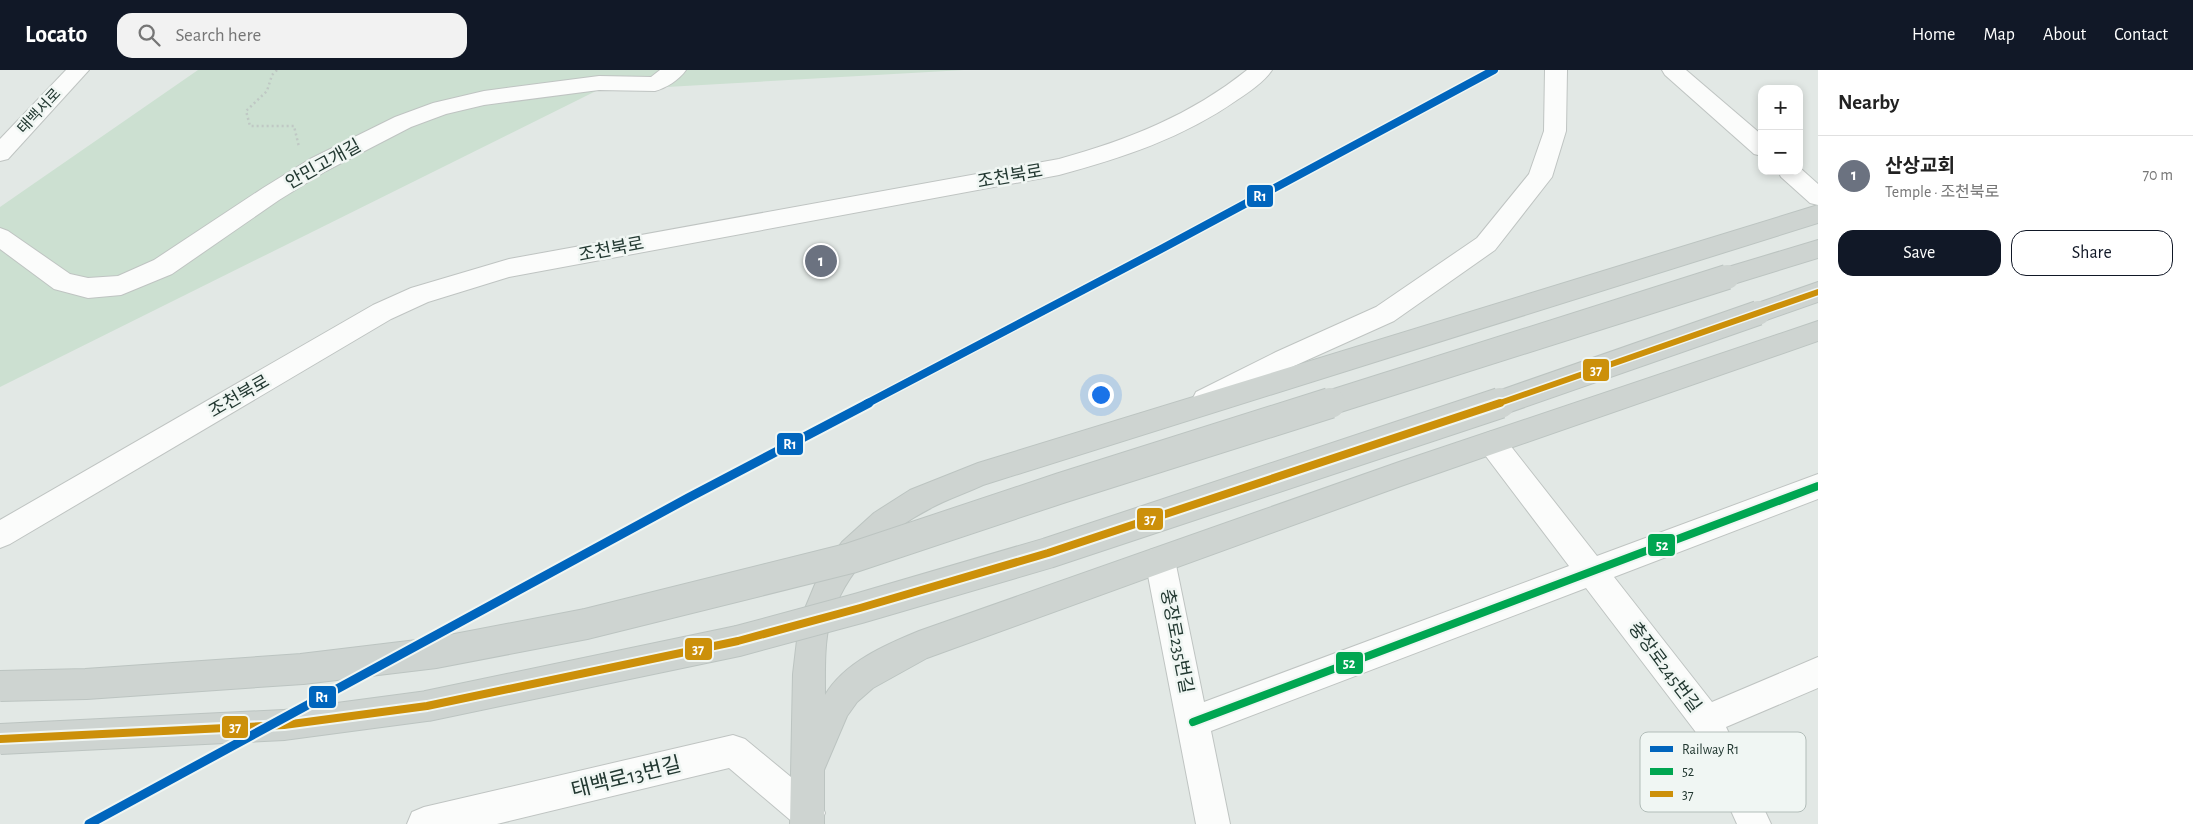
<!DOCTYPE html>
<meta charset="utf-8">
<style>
body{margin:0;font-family:"Alegreya Sans","Noto Sans KR",sans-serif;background:#f2f2f2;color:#222}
.controls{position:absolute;right:15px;top:15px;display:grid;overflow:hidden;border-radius:10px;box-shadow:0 2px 8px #0003}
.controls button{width:45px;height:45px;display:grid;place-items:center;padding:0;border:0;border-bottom:1px solid #e0e0e0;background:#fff;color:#222;font:25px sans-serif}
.you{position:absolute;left:1100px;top:324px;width:18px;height:18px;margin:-12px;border:4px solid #fff;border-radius:50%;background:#1a73e8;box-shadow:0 0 0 8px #1a73e833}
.badge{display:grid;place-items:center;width:32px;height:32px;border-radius:50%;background:#111827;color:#fff;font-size:16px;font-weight:700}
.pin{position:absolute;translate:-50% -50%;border:2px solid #fff;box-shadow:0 1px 5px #0006}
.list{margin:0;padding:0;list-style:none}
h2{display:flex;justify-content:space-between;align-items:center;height:65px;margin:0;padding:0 20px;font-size:21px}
h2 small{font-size:16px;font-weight:400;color:#767676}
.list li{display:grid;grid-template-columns:32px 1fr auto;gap:15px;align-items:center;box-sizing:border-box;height:80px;padding:0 20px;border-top:1px solid #e0e0e0}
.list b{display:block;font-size:19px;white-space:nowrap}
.list p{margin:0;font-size:16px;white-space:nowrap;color:#767676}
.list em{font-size:16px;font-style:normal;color:#767676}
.actions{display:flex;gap:10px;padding:15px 20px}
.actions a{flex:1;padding:11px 0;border:1px solid #111827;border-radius:15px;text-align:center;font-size:18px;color:#111827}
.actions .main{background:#111827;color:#fff}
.icon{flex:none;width:28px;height:28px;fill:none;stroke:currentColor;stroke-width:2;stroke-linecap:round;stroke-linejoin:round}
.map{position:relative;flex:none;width:1818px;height:754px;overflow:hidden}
header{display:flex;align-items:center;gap:30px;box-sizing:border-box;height:70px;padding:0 25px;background:#111827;color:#fff}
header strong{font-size:24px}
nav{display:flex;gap:28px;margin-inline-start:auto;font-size:18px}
.search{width:350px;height:45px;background:#f2f2f2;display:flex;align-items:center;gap:12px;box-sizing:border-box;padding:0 18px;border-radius:15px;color:#767676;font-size:19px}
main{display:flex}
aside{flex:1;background:#fff}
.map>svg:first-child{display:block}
.green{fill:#cce0d1}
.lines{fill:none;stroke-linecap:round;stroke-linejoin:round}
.minor-casing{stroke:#bfc4c2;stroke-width:2}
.major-casing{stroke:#bcc4c1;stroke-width:2}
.path{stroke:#bfc8c4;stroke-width:2.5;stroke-dasharray:2 3;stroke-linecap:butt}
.minor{fill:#fbfcfb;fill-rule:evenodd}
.major{fill:#ced4d1;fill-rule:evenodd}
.major-bridge-far1-casing{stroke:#bcc4c1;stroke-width:26;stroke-linecap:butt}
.major-bridge-casing{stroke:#bcc4c1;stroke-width:32;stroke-linecap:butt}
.major-bridge-far1{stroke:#ced4d1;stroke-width:24}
.major-bridge{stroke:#ced4d1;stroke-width:30}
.bus-1-casing{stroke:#f0f6f3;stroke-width:12}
.bus-2-far1-casing{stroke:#f0f6f3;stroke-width:9}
.bus-2-casing{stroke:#f0f6f3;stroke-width:12}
.bus-1{stroke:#00a651;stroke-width:8}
.bus-2-far1{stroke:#cc900a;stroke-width:6}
.bus-2{stroke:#cc900a;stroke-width:8}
.rail-1-far1-casing{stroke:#f0f6f3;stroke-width:11}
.rail-1-casing{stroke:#f0f6f3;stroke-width:13}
.rail-1-far1{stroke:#0065bd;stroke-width:8}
.rail-1{stroke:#0065bd;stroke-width:9}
.labels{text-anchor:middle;stroke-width:5;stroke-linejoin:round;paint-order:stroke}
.far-street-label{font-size:15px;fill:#223831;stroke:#f0f6f3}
.street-label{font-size:18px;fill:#223831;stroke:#f0f6f3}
.near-street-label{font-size:21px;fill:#223831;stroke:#f0f6f3}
.key{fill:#f0f6f3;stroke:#b2bdb9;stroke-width:1}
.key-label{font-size:14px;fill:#223831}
.line-badge{stroke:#f0f6f3;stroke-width:2}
.badge-label{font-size:14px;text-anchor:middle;font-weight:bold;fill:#fff}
</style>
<header>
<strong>Locato</strong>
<div class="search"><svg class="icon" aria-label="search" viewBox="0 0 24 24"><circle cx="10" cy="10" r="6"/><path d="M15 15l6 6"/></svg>Search here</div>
<nav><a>Home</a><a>Map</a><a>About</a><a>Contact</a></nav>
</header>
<main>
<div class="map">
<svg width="1818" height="754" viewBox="0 0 1818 754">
<rect width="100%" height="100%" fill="#e2e8e5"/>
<polygon class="green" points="198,0 964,0 596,21 0,317 0,137"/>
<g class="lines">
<g class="minor-casing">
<g id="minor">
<polygon points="66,0 89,0 8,89 0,91 0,69"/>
<path d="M 660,0 L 686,0 C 679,10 666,18 655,21 L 599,20 L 484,35 L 446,44 L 411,57 L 326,101 L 279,130 L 172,204 L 121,225 L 88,228 L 54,219 L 0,179 L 0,158 L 8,161 L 70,204 L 88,208 L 118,206 L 154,190 L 263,118 L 310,89 L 395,47 L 433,33 L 484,21 L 599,6 L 651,7 Z"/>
<path d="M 1247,0 L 1272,0 C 1264,12 1249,22 1237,30 C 1183,68 1122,88 1059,105 L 509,207 L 428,232 L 391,249 L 10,474 L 0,478 L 0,450 L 373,235 L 411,218 L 509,189 L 1059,89 C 1128,70 1191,45 1247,0 Z"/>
<polygon points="1545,0 1567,0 1566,61 1552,107 1495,180 1394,251 1294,296 1214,338 1205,341 1196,338 1192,330 1196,322 1276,282 1376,237 1477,168 1529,104 1544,61"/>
<polygon points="1662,0 1686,0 1762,65 1762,86 1754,84 1665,5"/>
<polygon points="1799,97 1818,114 1818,135 1810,133 1781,107 1778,101 1799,101"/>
<polygon points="1492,361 1502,365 1597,486 1818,404 1818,429 1614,507 1712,632 1818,587 1818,618 1726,657 1771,754 1737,754 1695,661 1586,518 1211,661 1230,754 1196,754 1145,490 1150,480 1160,477 1170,480 1175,490 1204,632 1569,496 1482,381 1478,373 1482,365"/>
<polygon points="733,665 745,669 820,731 825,743 820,754 795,754 729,698 497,754 407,754 412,742 424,737"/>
</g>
</g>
<g class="major-casing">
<g id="major">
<path d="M 1818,135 L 1818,153 L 983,415 C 966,423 947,429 931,438 C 885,461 844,502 830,552 C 824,571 825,604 825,625 C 845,592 885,575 919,561 L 1399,392 L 1818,251 L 1818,271 L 1401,416 L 927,588 L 873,618 L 857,632 L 847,646 L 824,700 L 824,754 L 790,754 L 793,604 L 799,553 L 821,500 L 842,472 L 874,443 L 910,420 L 978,393 Z"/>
<polygon points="1818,170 1818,188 1727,216 1718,214 1715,207 1718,200"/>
<polygon points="1818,212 1818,232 1758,253 1749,250 1745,243 1749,236"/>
</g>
</g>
<polyline class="path" points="277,0 272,5 267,21 246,41 250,56 294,56 299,77"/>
<use href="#minor" class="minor"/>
<use href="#major" class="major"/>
<g class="major-bridge-far1-casing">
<g id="major-bridge-far1">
<polyline points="1326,334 1727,207"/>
<polyline points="1497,334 1758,243"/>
</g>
</g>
<g class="major-bridge-casing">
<g id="major-bridge">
<polyline points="0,616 86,614 302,599 435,583 586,554 851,488 1061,418 1330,333"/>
<polyline points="0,669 284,655 427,636 738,571 860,538 1048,483 1500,333"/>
</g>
</g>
<use href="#major-bridge-far1" class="major-bridge-far1"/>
<use href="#major-bridge" class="major-bridge"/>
<g class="bus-1-casing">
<polyline id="bus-1" points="1193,652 1818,416"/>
</g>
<g class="bus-2-far1-casing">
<polyline id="bus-2-far1" points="1497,334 1818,222"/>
</g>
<g class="bus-2-casing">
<polyline id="bus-2" points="0,669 284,655 427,636 738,571 860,538 1048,483 1500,333"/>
</g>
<use href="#bus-1" class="bus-1"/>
<use href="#bus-2-far1" class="bus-2-far1"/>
<use href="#bus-2" class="bus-2"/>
<g class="rail-1-far1-casing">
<polyline id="rail-1-far1" points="866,334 1163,178 1494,0"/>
</g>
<g class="rail-1-casing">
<polyline id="rail-1" points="89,754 688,428 869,333"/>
</g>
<use href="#rail-1-far1" class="rail-1-far1"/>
<use href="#rail-1" class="rail-1"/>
</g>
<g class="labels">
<g class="far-street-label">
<text transform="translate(39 41) rotate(-47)" y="5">태백서로</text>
</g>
<g class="street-label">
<text transform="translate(323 94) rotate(-29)" y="6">안민고개길</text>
<text transform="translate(1010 106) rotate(-10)" y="6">조천북로</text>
<text transform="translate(611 179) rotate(-11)" y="6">조천북로</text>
<text transform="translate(239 326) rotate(-30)" y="6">조천북로</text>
<text transform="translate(1177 571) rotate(79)" y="6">충장로235번길</text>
<text transform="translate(1665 597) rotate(53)" y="6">충장로245번길</text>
</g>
<g class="near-street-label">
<text transform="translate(626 707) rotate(-14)" y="7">태백로13번길</text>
</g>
</g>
<rect x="1640" y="662" width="166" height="80" rx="8" class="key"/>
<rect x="1650" y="676" width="23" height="6" fill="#0065bd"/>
<rect x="1650" y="698" width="23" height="7" fill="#00a651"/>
<rect x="1650" y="721" width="23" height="6" fill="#cc900a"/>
<g class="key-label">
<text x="1682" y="684">Railway R1</text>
<text x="1682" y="706">52</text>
<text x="1682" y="729">37</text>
</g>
<g class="line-badge">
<rect x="1246" y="114" width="28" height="24" rx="5" fill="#0065bd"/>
<rect x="1582" y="288" width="28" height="24" rx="5" fill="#cc900a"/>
<rect x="776" y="362" width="28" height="24" rx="5" fill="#0065bd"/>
<rect x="1136" y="437" width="28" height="24" rx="5" fill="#cc900a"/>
<rect x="1647" y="463" width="29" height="24" rx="5" fill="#00a651"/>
<rect x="684" y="567" width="29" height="24" rx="5" fill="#cc900a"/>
<rect x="1335" y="581" width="29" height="24" rx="5" fill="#00a651"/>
<rect x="308" y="615" width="29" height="24" rx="5" fill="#0065bd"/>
<rect x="221" y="645" width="28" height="24" rx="5" fill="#cc900a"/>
</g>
<g class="badge-label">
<text x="1260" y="131">R1</text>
<text x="1596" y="305">37</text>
<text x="790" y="379">R1</text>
<text x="1150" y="454">37</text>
<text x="1662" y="480">52</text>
<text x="698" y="584">37</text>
<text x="1349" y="598">52</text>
<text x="322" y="632">R1</text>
<text x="235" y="662">37</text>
</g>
</svg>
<div class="controls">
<button>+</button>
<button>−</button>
</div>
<div class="you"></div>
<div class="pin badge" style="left:821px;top:191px;background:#6b7280">1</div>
</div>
<aside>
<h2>Nearby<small></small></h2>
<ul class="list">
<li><span class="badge" style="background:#6b7280">1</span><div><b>산상교회</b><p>Temple · 조천북로</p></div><em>70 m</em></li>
</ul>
<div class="actions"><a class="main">Save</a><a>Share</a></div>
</aside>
</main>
